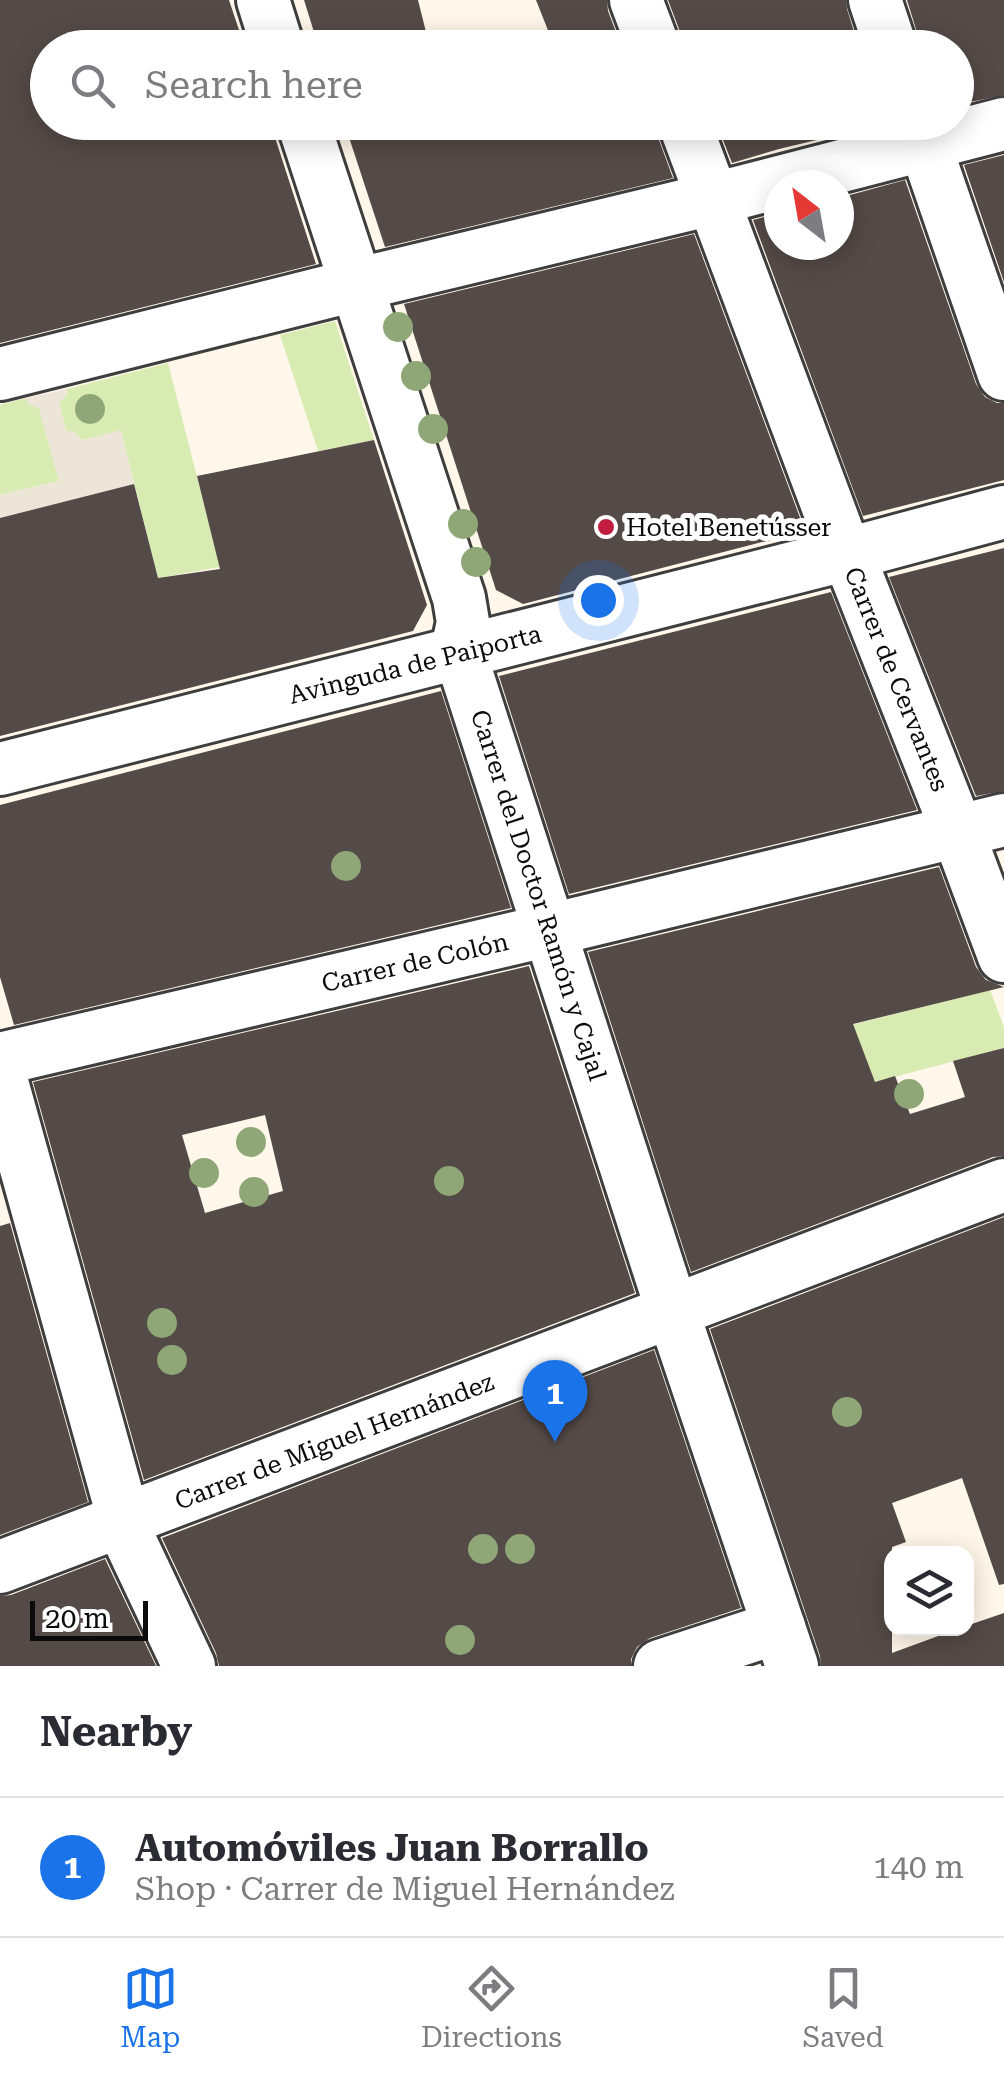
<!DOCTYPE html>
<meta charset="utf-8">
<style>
body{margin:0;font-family:"Roboto Serif",serif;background:#f2f2f3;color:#2b2b33}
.controls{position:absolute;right:30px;bottom:30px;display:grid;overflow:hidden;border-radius:20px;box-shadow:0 5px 25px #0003}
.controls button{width:90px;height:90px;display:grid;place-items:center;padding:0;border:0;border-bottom:2px solid #e1e1e2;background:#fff;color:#2b2b33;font:50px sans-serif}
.compass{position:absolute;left:764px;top:170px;width:90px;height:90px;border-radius:50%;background:#fff;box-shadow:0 5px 25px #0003;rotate:329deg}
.scale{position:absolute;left:30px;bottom:25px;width:118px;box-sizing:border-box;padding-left:10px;border:5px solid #0b0b0b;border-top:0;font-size:28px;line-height:35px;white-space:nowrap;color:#0b0b0b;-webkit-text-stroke:8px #fff;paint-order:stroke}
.you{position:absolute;left:598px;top:600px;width:35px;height:35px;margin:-25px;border:8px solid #fff;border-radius:50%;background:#1a73e8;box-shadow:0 0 0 15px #1a73e833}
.badge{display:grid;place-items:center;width:65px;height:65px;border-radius:50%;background:#1a73e8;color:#fff;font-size:32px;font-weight:700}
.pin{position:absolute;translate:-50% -82px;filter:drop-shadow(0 2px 5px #0008)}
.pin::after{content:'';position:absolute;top:52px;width:35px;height:30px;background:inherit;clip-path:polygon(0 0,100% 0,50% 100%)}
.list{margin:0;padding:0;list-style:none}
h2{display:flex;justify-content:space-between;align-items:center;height:130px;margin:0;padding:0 40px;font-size:42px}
h2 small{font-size:32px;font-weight:400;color:#7c7c81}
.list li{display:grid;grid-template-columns:65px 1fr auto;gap:30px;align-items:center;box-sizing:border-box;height:140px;padding:0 40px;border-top:2px solid #e1e1e2}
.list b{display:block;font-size:38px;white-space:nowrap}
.list p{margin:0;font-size:32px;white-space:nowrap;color:#7c7c81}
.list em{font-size:32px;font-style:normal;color:#7c7c81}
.icon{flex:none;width:55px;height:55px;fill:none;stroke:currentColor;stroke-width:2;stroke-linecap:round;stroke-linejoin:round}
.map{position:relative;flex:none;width:1004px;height:1666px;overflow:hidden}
.search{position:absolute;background:#fff;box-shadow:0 5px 25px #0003;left:30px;right:30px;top:30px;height:110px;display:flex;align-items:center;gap:25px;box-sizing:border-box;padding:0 35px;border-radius:55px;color:#7c7c81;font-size:38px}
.sheet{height:270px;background:#fff}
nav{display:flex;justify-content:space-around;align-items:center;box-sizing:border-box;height:140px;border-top:2px solid #e1e1e2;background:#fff;font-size:28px;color:#7c7c81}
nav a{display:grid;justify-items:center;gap:5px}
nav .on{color:#1a73e8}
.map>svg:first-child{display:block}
.green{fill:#d8ebb2}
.plaza{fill:#eee5d9}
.building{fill:#544a47;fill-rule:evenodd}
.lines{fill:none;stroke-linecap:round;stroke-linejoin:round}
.minor-casing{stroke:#3e3e3e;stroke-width:58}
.minor{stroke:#fff;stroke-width:52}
.tree{fill:#8fa777}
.poi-dot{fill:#c11d3e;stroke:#fff;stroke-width:4}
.labels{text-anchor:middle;stroke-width:10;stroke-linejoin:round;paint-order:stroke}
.poi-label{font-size:25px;fill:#0b0b0b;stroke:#fff;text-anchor:start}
.street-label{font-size:25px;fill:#0b0b0b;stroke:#fff}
</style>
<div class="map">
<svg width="1004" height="1666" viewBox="0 0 1004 1666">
<rect width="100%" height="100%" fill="#fff7e9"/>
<g class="green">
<polygon points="335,321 374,440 318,451 280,335"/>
<polygon points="168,363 220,567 158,578 121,431 82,440 66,431 59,402 67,394 67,389"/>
<polygon points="26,398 29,405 39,407 59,481 0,495 0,405"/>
<polygon points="990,990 1004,1027 1004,1048 875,1082 812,1035"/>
</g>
<polygon class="plaza" points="67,389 66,396 59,403 66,431 74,431 82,440 121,430 134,484 0,518 0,495 59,481 39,408 29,405 26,398"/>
<g class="building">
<polygon points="0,0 229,0 245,48 48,48 48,122 270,122 316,264 0,343"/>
<polygon points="304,0 418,0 430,48 319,48"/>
<polygon points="536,0 607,0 608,11 622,48 555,48"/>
<polygon points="668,0 846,0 847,9 859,48 683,48 682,37"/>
<polygon points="907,0 1004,0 1004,95 956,105 956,48 920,48 919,39"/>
<polygon points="344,122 655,122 656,132 673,178 385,247"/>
<polygon points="716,122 888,122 888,123 779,149 732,163"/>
<polygon points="1004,155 1004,282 964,165"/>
<polygon points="905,180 976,384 985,397 997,403 1004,403 1004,480 863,516 753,220 779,213 779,245 839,245 839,198"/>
<polygon points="694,234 805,531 523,604 496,590 404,304"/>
<polygon points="374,440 427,605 413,631 0,736 0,518 134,484 158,578 220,569 197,476"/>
<polygon points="1004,548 1004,791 976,796 889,577"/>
<polygon points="831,592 917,810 569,894 499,676"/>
<polygon points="441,691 511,908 14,1025 0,977 0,805"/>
<polygon points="939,867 976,967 986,980 1004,987 853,1024 875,1082 895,1076 910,1114 965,1097 953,1061 1004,1048 1004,1156 993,1157 691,1272 588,952"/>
<path d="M 529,966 L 635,1293 L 144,1480 L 33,1082 ZM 265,1115 L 283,1191 L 205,1213 L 182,1135 Z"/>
<polygon points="1004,1217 1004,1584 999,1585 962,1478 892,1503 906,1542 892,1547 892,1653 960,1628 966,1628 966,1626 1004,1613 1004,1666 821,1666 820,1656 710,1329"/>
<polygon points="10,1223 88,1502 0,1535 0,1226"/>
<polygon points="654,1350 741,1608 650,1638 637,1647 631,1659 631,1666 219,1666 216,1653 162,1538"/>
<polygon points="105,1559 156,1666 0,1666 0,1596 11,1595"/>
</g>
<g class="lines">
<g class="minor-casing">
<g id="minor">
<polyline points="263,0 278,48"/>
<polyline points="636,0 654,48"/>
<polyline points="875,0 891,48"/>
<polyline points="303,122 459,598 463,622 459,641 460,653 673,1313 792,1666"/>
<polyline points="684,122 840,539 848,554 957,830 1004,956"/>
<polyline points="917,122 1004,374"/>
<polyline points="0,374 355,285 737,193 1004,124"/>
<polyline points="0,769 848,554 1004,512"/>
<polyline points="0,1059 575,924 1004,820"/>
<polyline points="0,1075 124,1520"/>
<polyline points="129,1539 189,1666"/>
<polyline points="0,1567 1004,1185"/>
<polyline points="660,1666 779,1627"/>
</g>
</g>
<use href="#minor" class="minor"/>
</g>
<g class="tree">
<circle cx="398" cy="327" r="15"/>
<circle cx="416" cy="376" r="15"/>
<circle cx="90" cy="409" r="15"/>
<circle cx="433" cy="429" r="15"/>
<circle cx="463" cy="524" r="15"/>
<circle cx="476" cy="562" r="15"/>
<circle cx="346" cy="866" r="15"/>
<circle cx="909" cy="1094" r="15"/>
<circle cx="251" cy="1142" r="15"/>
<circle cx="204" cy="1173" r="15"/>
<circle cx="449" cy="1181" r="15"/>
<circle cx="254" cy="1192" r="15"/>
<circle cx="162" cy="1323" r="15"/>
<circle cx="172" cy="1360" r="15"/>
<circle cx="847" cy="1412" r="15"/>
<circle cx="483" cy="1549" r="15"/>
<circle cx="520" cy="1549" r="15"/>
<circle cx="460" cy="1640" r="15"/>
</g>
<circle class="poi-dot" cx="606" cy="527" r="10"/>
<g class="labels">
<g class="poi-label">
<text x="626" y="536">Hotel Benetússer</text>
</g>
<g class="street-label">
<text transform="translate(415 664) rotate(-14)" y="9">Avinguda de Paiporta</text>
<text transform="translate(897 679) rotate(68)" y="9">Carrer de Cervantes</text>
<text transform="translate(539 895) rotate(72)" y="9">Carrer del Doctor Ramón y Cajal</text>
<text transform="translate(415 962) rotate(-13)" y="9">Carrer de Colón</text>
<text transform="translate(334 1441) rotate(-21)" y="9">Carrer de Miguel Hernández</text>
</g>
</g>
</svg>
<div class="controls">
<button><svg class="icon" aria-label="layers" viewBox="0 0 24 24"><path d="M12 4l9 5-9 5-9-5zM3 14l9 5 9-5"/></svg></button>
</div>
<svg class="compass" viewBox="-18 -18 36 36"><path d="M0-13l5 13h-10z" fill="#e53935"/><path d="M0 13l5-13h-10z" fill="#7c7c81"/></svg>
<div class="scale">20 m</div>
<div class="you"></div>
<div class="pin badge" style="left:555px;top:1442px">1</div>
<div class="search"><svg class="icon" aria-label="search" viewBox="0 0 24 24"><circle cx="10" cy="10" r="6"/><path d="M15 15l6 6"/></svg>Search here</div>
</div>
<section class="sheet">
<h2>Nearby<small></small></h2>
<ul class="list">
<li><span class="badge">1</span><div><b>Automóviles Juan Borrallo</b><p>Shop · Carrer de Miguel Hernández</p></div><em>140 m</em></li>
</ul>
</section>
<nav>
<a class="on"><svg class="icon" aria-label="map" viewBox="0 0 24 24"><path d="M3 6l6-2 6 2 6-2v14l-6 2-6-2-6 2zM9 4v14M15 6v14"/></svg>Map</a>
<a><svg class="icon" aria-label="directions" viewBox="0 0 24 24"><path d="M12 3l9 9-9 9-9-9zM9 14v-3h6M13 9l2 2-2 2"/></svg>Directions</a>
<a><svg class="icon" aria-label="saved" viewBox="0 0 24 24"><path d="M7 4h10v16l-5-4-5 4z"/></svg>Saved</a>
</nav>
